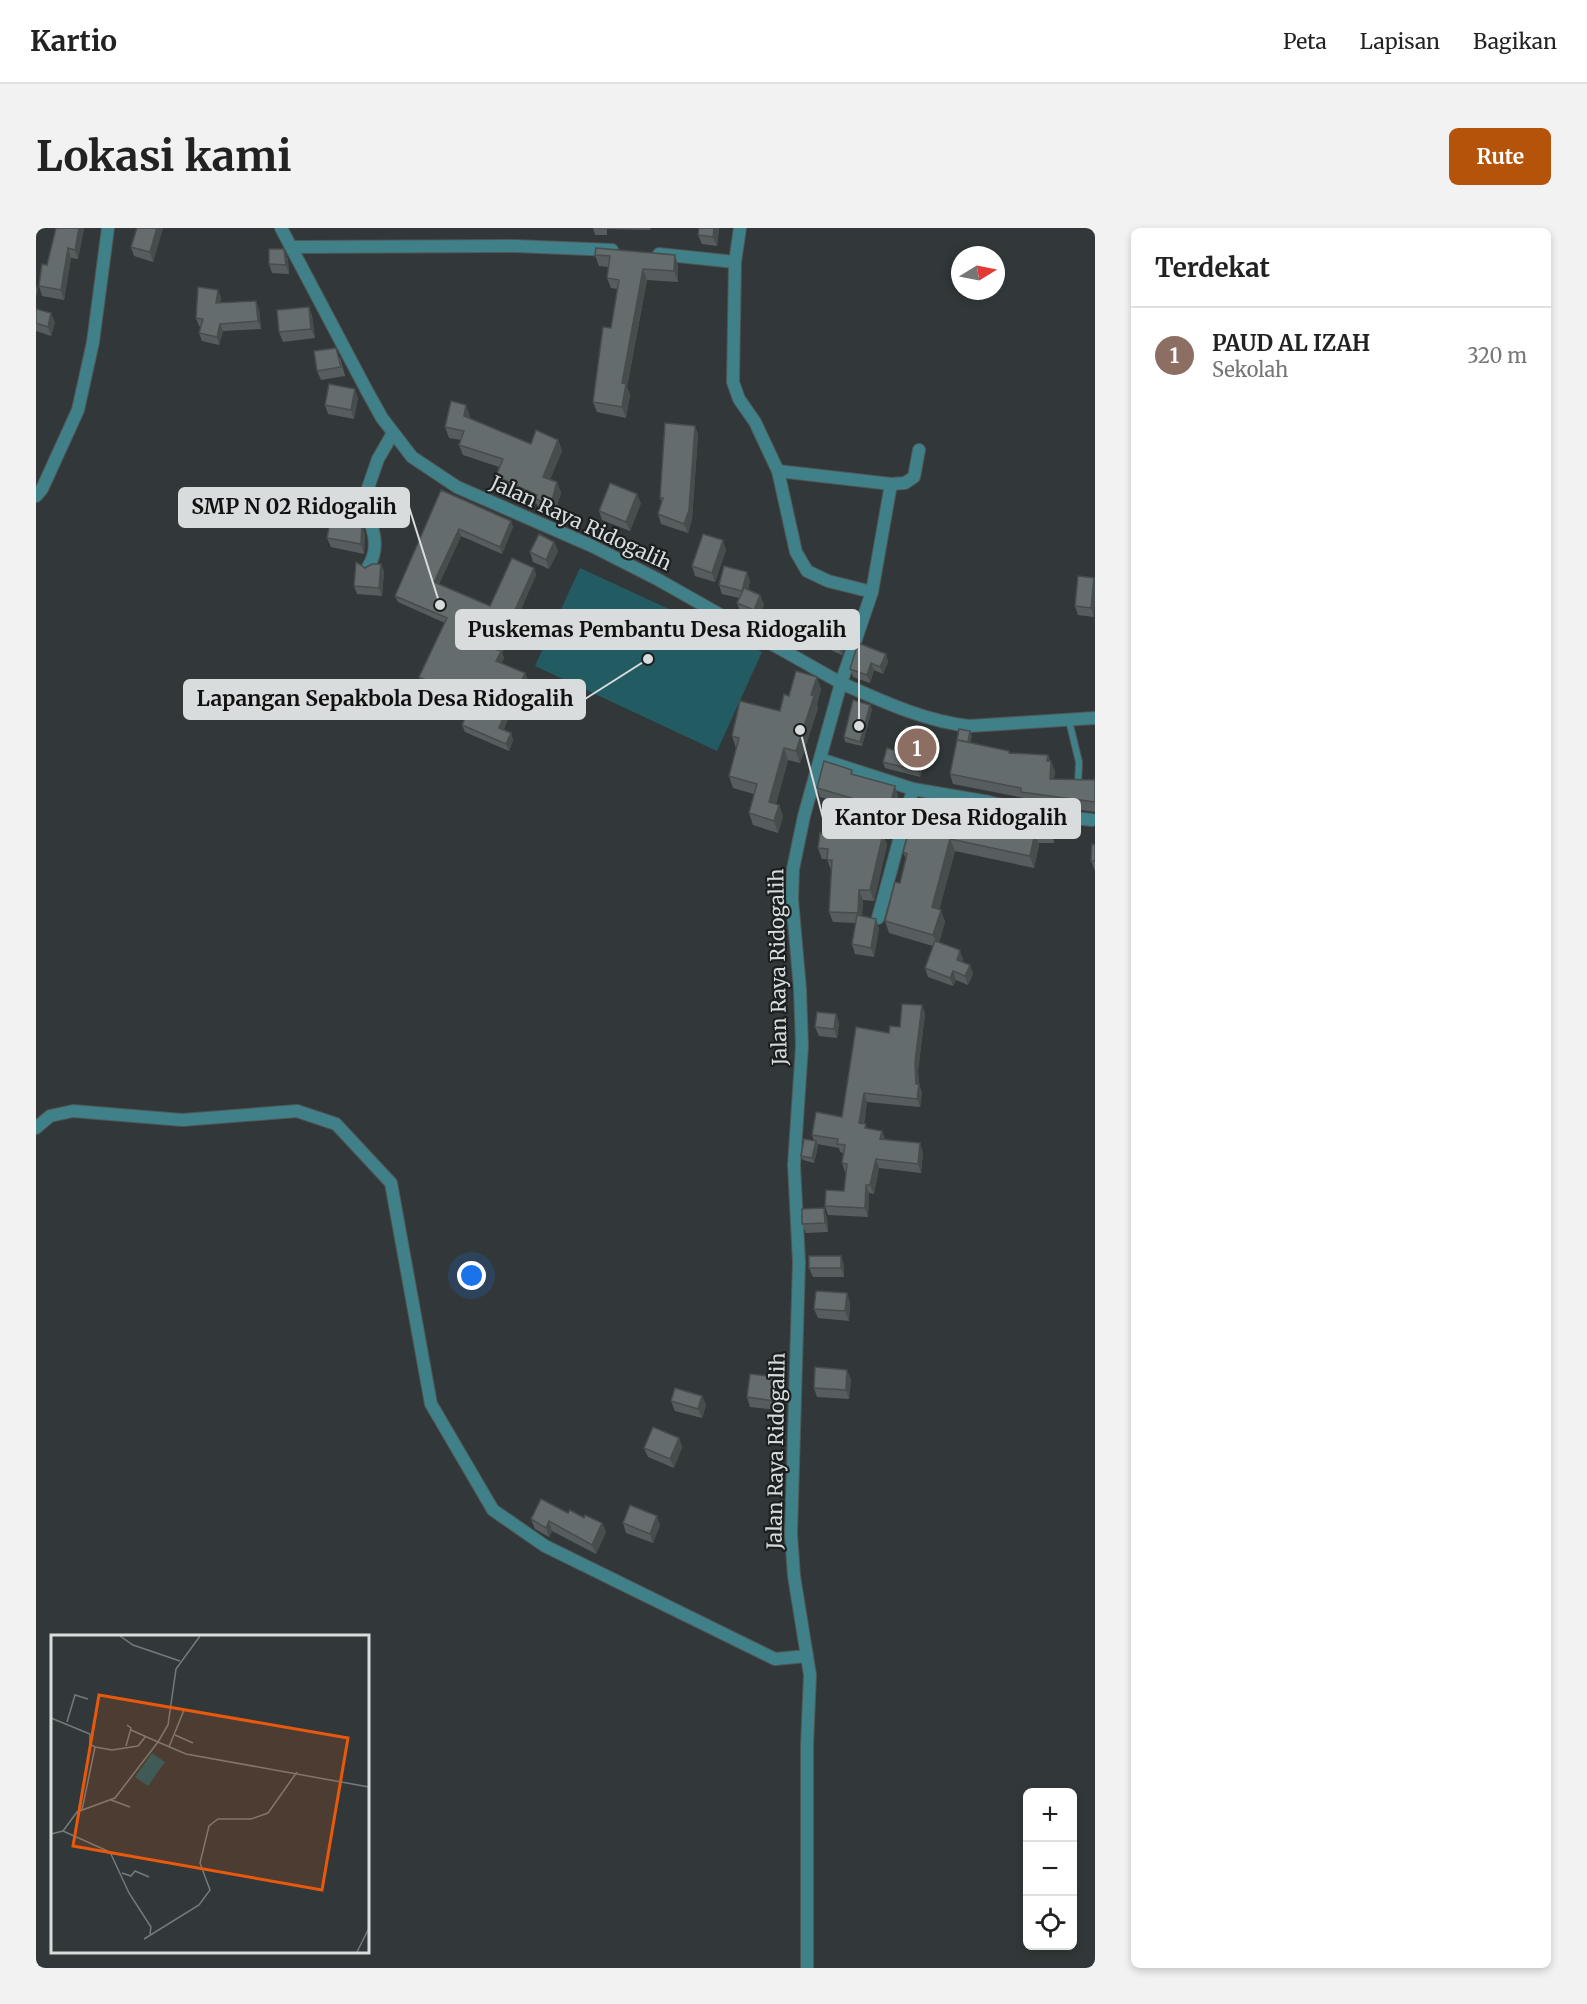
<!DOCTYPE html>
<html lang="id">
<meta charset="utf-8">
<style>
body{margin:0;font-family:Merriweather,serif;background:#f2f2f2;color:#222}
.controls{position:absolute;right:18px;bottom:18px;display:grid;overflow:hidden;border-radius:9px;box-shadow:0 3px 9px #0003}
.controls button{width:54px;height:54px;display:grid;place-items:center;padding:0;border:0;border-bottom:2px solid #e0e0e0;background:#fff;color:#222;font:30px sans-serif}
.compass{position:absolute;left:915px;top:18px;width:54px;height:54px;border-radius:50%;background:#fff;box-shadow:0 3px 9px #0003;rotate:80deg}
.you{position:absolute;left:436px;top:1048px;width:21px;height:21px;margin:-15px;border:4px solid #fff;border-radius:50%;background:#1a73e8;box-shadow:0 0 0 9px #1a73e833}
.badge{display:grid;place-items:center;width:39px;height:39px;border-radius:50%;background:#b45309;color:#fff;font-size:20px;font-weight:700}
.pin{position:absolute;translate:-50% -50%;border:3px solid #fff;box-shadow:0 2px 6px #0006}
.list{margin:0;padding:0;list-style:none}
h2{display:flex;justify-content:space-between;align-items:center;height:78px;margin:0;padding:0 24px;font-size:26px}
h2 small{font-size:20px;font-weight:400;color:#767676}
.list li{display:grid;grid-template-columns:39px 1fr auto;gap:18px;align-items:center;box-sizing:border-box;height:96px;padding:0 24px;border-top:2px solid #e0e0e0}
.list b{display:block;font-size:22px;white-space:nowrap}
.list p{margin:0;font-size:20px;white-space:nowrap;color:#767676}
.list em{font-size:20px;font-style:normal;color:#767676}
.icon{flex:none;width:33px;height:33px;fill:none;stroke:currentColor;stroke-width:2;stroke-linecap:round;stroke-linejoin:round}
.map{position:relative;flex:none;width:1059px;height:1740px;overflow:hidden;border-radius:9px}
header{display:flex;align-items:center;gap:36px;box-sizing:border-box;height:84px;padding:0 30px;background:#fff;border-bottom:2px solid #e0e0e0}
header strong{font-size:28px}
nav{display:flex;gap:33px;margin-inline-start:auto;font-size:21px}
.intro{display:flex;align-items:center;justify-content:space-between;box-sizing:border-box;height:144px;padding:0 36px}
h1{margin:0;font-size:42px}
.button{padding:15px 27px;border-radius:9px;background:#b45309;color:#fff;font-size:21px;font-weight:700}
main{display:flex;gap:36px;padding:0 36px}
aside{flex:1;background:#fff;border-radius:9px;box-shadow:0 3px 9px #0003}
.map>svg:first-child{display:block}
.green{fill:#235b63}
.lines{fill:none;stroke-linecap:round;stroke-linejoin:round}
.service-casing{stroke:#505656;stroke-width:8}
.minor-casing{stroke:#505656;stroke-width:14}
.tertiary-casing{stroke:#505656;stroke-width:14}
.service{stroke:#3f8089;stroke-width:6}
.minor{stroke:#3f8089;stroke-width:12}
.tertiary{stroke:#3f8089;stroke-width:12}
.wall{fill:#575d5e}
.shaded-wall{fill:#474c4c}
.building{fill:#656c6d;stroke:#474c4c;stroke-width:1.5}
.labels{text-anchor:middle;stroke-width:4.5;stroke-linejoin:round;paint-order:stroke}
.street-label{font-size:20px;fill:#d8dcdc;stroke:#1c1f1f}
.inset-road{fill:none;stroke:#747a7a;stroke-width:1.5}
.view{fill:#e8590c;fill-opacity:0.15;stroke:#e8590c;stroke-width:3}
.inset-edge{fill:none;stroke:#d8dcdc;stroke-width:3}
.leader{fill:none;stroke:#d8dcdc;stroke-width:2}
.callout-dot{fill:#d8dcdc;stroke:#1c1f1f;stroke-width:2}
.callout{fill:#d8dcdc;stroke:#d8dcdc;stroke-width:2}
.callout-label{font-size:21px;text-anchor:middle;font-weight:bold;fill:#111}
</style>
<header>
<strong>Kartio</strong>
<nav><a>Peta</a><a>Lapisan</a><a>Bagikan</a></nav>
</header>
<div class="intro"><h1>Lokasi kami</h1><a class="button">Rute</a></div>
<main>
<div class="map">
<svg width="1059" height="1740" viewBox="0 0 1059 1740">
<rect width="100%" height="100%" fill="#323839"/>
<polygon class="green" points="544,340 726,424 681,523 499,438"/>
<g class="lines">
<g class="service-casing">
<polyline id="service" points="1033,493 1043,534 1042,557"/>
</g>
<g class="minor-casing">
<g id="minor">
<polyline points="256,19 479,18 576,22"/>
<polyline points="623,26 699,34 704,0"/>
<polyline points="699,34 697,154 703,171 719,194 742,243 760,324 771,343 792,353 836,364"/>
<polyline points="742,243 855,256 869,255 878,249 883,222"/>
<path d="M 855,256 L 836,364 L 805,455 C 846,473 888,493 933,498 L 1059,490"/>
<polyline points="0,268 6,261 42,182 57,114 72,0"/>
<path d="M 332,339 C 344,321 339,297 325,280 L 342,231 L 357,205"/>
<polyline points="784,531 877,561 953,574 1004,586 1056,592"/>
<polyline points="842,690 877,561"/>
<polyline points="0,900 14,888 37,883 146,892 261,883 300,896 355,955 395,1176 457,1282 509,1318 739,1431 771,1428"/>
</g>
</g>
<g class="tertiary-casing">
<polyline id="tertiary" points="245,0 331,163 346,190 376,229 421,259 556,318 621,351 805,455 768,588 757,641 756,671 764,761 766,818 758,937 763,1034 755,1306 758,1348 774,1447 771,1517 771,1740"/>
</g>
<use href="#service" class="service"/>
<use href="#minor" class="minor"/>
<use href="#tertiary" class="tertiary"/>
</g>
<g class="wall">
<polygon points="48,0 42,31 35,30 28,72 6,68 3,58 11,37"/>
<polygon points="101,0 127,0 117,34 98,28 95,19"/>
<polygon points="557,0 615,0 614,2 571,1 571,7 559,7"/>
<polygon points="683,0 681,18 666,16 662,7"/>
<polygon points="248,21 252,31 253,46 236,45 233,36"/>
<polygon points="559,27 639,27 642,38 642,54 611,52 591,159 594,167 590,190 561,184 557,174 575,100 582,61 575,60 571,50 573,39 563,38"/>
<polygon points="185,69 184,75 223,81 225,101 187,103 183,117 166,113 163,105 165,98 163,98 160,90"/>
<polygon points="273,79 276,88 279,110 247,114 243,104"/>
<polygon points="0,81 19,94 15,108 0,103"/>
<polygon points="304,129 309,148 285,152 281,143"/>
<polygon points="322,170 318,191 292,186 289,177"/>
<polygon points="434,188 434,191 495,216 522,212 526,223 514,251 521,254 525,265 518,287 503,282 501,276 464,258 460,248 463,239 427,227 423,217 425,212 413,210 409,199"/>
<polygon points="659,198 662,207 656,291 652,305 625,296 622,286 626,275 624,270"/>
<polygon points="405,262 475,293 477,299 466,326 425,308 403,356 454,378 498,340 500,347 466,425 468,430 465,435 492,452 484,470 481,468 468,501 475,505 477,512 473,523 429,504 426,497 435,478 386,456 383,449 409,395 362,374 359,368"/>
<polygon points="605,275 594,303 566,292 563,283"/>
<polygon points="329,306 328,326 295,319 291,310"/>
<polygon points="518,314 522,323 513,341 497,334 494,324"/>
<polygon points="690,322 679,354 659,348 656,338"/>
<polygon points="345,336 348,344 346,368 321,366 318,358 329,340"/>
<polygon points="1059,352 1058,389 1042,387 1039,378"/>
<polygon points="714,353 712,362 724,367 728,377 721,392 705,385 701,375 703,370 686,366 683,357"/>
<polygon points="810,394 814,403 806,427 781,416 777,407"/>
<polygon points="850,426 852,434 847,446 838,442 834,455 817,449 814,441"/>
<polygon points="785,461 781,476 782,480 764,535 752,532 740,576 743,577 747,589 742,605 717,597 713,585 718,566 697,560 693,548 700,520 696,508 744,483 753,468"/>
<polygon points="836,481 826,518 809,514 808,509"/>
<polygon points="936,508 934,514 974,525 1012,527 1019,543 1018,551 1059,552 1059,584 989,574 988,570 917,556 914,546"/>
<polygon points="896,511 884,549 849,540 847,534"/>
<polygon points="818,547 859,558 862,568 857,590 784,569 781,560"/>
<polygon points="1014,587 1018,596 1018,615 1002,615 1003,617 998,640 919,623 903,681 909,694 903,714 927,731 926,734 934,737 937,746 932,757 920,752 917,758 892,749 889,740 897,718 853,705 849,693 864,655 870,631 867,624 882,608 998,605"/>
<polygon points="847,606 851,617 838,673 827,672 826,688 843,700 838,729 819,726 816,716 820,695 797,694 793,684 795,642 791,631 786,631 782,620 813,608"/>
<polygon points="1059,617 1059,643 1055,633"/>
<polygon points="886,777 889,786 882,843 883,856 886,865 884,879 831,874 828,896 831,900 846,903 849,911 887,924 885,945 843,940 838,966 833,965 832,989 792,987 789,978 808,963 810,944 809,944 806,935 807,925 804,924 803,920 781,916 782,918 778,935 767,932 765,928 778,913 776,907 806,889 853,805 864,799"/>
<polygon points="800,786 803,795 801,810 783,808 779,799"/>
<polygon points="791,989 792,1004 770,1005 766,996"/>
<polygon points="805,1028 808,1038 808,1049 777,1049 773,1040"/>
<polygon points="811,1065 814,1075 813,1093 782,1090 778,1081"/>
<polygon points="741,1149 745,1159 741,1182 714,1179 711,1169"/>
<polygon points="815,1151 813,1171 781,1169 778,1160"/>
<polygon points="666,1168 670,1177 666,1190 639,1183 635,1173"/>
<polygon points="643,1210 646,1219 638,1240 612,1229 608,1220"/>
<polygon points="532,1285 566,1295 570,1304 560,1326 516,1303 513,1309 499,1301 495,1291"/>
<polygon points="587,1295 624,1297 617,1315 590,1305"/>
</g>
<g class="shaded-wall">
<polygon points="43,0 48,0 42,31 39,22"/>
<polygon points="121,0 127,0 117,34 114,24"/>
<polygon points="678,0 683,0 681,18 677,9"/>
<polygon points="32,20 35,30 28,72 25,62"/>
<polygon points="248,21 252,31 253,46 250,37"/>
<polygon points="639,27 642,38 642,54 638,43"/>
<polygon points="607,41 611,52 591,159 594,167 590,190 586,179 586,155"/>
<polygon points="0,56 2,62 0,70"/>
<polygon points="182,62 185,69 183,83 180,75"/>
<polygon points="220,73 223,81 225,101 222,93"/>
<polygon points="273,79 276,88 279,110 275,101"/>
<polygon points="15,85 19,94 15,108 12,99"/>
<polygon points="184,96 187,103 183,117 181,109"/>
<polygon points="319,161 322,170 318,191 315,182"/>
<polygon points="430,177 434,188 432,199 428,188"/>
<polygon points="659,198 662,207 656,291 652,305 648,296"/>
<polygon points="522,212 526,223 511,259 507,249"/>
<polygon points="521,254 525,265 518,287 515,276"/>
<polygon points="601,266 605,275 594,303 590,294"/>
<polygon points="475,293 477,299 466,326 464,319"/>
<polygon points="326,296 329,306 328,326 325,316"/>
<polygon points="423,301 425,308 401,361 398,354"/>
<polygon points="687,312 690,322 679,354 676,345"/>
<polygon points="518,314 522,323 513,341 510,332"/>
<polygon points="345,336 348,344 346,368 343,360"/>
<polygon points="498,340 500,347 466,425 468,430 463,440 460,433 461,422"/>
<polygon points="711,344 714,353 709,372 706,363"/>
<polygon points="1058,350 1059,352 1058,389 1055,380"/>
<polygon points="724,367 728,377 721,392 718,382"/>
<polygon points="810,394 814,403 806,427 802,418"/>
<polygon points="850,426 852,434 847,446 844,439"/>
<polygon points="835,435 838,442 834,455 831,447"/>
<polygon points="489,445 492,452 484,470 481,463"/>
<polygon points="781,449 785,461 781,476 782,480 764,535 760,523"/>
<polygon points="478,462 481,468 466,506 463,500"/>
<polygon points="834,477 836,481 826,518 824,514"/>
<polygon points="934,503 936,508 933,522 931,517"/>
<polygon points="475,505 477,512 473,523 470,516"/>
<polygon points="894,505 896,511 884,549 882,543"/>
<polygon points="748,520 752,532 737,586 733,574"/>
<polygon points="1012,527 1015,536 1015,533 1019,543 1017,562 1014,551 1011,533"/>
<polygon points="859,558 862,568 857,590 853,581"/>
<polygon points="743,577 747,589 742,605 738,593"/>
<polygon points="1014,587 1018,596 1018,615 1014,605"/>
<polygon points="999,605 1003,617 998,640 994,628"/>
<polygon points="847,606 851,617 838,673 834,662"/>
<polygon points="914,611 919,623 901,691 896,679"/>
<polygon points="823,662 827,672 825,696 822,685"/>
<polygon points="905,682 909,694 902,719 897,707"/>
<polygon points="840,691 843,700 838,729 835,720"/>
<polygon points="924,722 927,731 924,740 921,732"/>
<polygon points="934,737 937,746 932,757 929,748"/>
<polygon points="917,743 920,752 917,758 914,750"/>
<polygon points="886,777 889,786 882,843 883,858 883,856 886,865 884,879 881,871 879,834"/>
<polygon points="800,786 803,795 801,810 798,801"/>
<polygon points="828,865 831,874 826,903 823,895"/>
<polygon points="846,903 849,912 844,911"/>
<polygon points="780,913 782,918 778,935 776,930"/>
<polygon points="884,915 887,924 885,945 882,936"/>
<polygon points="840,931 843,940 838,966 834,957"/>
<polygon points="830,957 833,965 832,989 829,980"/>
<polygon points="788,980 791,989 792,1004 789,995"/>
<polygon points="805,1028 808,1038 808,1049 805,1040"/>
<polygon points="811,1065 814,1075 813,1093 809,1083"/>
<polygon points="811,1142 815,1151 813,1171 810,1162"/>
<polygon points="741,1149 745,1159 741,1182 738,1173"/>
<polygon points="666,1168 670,1177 666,1190 662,1181"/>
<polygon points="643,1210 646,1219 638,1240 634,1231"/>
<polygon points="621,1288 624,1297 617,1315 614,1306"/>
<polygon points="513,1293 516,1303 513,1309 510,1300"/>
<polygon points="566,1295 570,1304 560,1326 556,1317"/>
</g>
<g class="building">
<polygon points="20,0 43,0 39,22 32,20 25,62 3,58 6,36 11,37"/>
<polygon points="101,0 121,0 114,24 95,19"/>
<polygon points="663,0 678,0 677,9 662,7"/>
<polygon points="560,20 639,27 638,43 607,41 586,155 590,156 586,179 557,174 567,99 575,100 583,52 571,50 574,28 559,27"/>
<polygon points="233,21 248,21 250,37 233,36"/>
<polygon points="162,59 182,62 180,75 220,73 222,93 184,96 181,109 163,105 167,91 160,90"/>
<polygon points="273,79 275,101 243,104 241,82"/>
<polygon points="0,81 15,85 12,99 0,95"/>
<polygon points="300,120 305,139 281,143 278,123"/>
<polygon points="293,156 319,161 315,182 289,177"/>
<polygon points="415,173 430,177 428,188 495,216 500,202 522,212 507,249 521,254 515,276 499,271 501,267 460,248 467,231 423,217 428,203 409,199"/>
<polygon points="629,195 659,198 653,282 648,296 622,286 627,270 624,270"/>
<polygon points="574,255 601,266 590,294 563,283"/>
<polygon points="405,262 475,293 464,319 423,301 398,354 454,378 476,330 498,340 461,422 465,423 460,433 489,445 481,463 478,462 463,500 475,505 470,516 426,497 437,473 383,449 411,390 359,368"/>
<polygon points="295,290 326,296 325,316 291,310"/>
<polygon points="503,306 518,314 510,332 494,324"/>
<polygon points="667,306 687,312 676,345 656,338"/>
<polygon points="320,334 329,340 336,336 345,336 343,360 318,358"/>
<polygon points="688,338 711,344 706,363 683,357"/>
<polygon points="1042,348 1058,350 1055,380 1039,378"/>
<polygon points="708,360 724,367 718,382 701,375"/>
<polygon points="822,415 850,426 844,439 835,435 831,447 814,441"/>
<polygon points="760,443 781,449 775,467 778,468 760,523 748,520 733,574 743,577 738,593 713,585 721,556 693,548 703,510 696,508 704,473 744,483 748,466 753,468"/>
<polygon points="817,472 834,477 824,514 808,509"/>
<polygon points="870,499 894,505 882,543 847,534 851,520 864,524"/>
<polygon points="923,501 934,503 932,514 921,512"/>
<polygon points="921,512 973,523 973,525 1012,527 1011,533 1015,533 1014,551 1059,552 1059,574 985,564 985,560 914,546"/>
<polygon points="788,533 816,542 815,546 859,558 853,581 781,560"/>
<polygon points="887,582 999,605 994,628 914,611 896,679 905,682 897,707 849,693 859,654 864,655 871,626 867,624 872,606 882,608"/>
<polygon points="814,603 847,606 834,662 823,662 822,685 793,684 796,632 791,632 792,621 782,620 784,605 813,608"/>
<polygon points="1056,616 1059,617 1059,633 1055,633"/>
<polygon points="821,687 840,691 835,720 816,716"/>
<polygon points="899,713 924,722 921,732 934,737 929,748 917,743 914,750 889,740"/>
<polygon points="866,776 886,777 879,834 880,856 883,856 881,871 828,865 823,895 830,896 829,900 846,903 844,911 884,915 882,936 840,931 834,957 830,957 829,980 789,978 790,962 808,963 811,936 806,935 809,917 801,916 802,911 776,907 780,884 806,889 820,799 853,805 854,798 864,799"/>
<polygon points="781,784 800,786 798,801 779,799"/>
<polygon points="768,911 780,913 776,930 765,928"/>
<polygon points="788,980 789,995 766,996 766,981"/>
<rect x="773" y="1028" width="32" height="12"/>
<polygon points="780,1063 811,1065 809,1083 778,1081"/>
<polygon points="779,1139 811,1142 810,1162 778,1160"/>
<polygon points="714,1146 741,1149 738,1173 711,1169"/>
<polygon points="639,1160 666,1168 662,1181 635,1173"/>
<polygon points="617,1199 643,1210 634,1231 608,1220"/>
<polygon points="505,1271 532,1285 534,1282 548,1290 549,1287 566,1295 556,1317 513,1293 510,1300 495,1291"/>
<polygon points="594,1277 621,1288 614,1306 587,1295"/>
</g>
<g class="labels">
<g class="street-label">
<text transform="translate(545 295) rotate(25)" y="7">Jalan Raya Ridogalih</text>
<text transform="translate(742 739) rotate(-91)" y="7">Jalan Raya Ridogalih</text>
<text transform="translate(740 1223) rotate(-89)" y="7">Jalan Raya Ridogalih</text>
</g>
</g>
<g transform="translate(15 1407)">
<rect width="318" height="318" fill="#323839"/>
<path d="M 101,118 L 114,127 L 97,151 L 84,142 Z" fill="#235b63"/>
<path class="inset-road" d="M 69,1 L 82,10 L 129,26M 0,83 L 39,99 L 39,109 L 44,112 L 31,175M 16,87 L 24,60 L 37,64M 80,95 L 107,107 L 117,90 L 125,34 L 149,1M 124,100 L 142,108M 75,111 L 80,93 L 76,90M 44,112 L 61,115 L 87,111 L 95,101M 118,112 L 133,75M 60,165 L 79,172M 12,196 L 59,217 L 78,258 L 100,292 L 99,299M 0,199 L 12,196 L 26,177 L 64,163 L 107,107 L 135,119 L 318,152M 71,238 L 80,241 L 84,236 L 98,242M 93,304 L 148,270 L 159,255 L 149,228 L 158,191 L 167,184 L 200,184 L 217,178 L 246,137M 306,317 L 318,293"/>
<path class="view" d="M 48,60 L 297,103 L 271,255 L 22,211 Z"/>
<rect width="318" height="318" class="inset-edge"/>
</g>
<path class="leader" d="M404 377L373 279M823 498L823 401M612 431L549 471M764 502L787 590"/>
<g class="callout-dot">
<circle cx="404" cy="377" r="6"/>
<circle cx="823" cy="498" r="6"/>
<circle cx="612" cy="431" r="6"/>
<circle cx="764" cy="502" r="6"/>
</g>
<g class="callout">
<rect x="143" y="260" width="230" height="39" rx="6"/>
<rect x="420" y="382" width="403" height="39" rx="6"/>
<rect x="148" y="452" width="401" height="39" rx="6"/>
<rect x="787" y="571" width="257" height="39" rx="6"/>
</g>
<g class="callout-label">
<text x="258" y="286">SMP N 02 Ridogalih</text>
<text x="621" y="409">Puskemas Pembantu Desa Ridogalih</text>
<text x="349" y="478">Lapangan Sepakbola Desa Ridogalih</text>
<text x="915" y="597">Kantor Desa Ridogalih</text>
</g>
</svg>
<div class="controls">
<button>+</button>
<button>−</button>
<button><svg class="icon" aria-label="locate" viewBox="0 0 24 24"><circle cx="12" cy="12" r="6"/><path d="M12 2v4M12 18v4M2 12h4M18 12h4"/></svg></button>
</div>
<svg class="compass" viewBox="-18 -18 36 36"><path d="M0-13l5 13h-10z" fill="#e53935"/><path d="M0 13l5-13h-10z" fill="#767676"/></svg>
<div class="you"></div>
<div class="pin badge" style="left:881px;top:520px;background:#8d6e63">1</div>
</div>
<aside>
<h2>Terdekat<small></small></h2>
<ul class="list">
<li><span class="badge" style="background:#8d6e63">1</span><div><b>PAUD AL IZAH</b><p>Sekolah</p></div><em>320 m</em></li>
</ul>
</aside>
</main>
